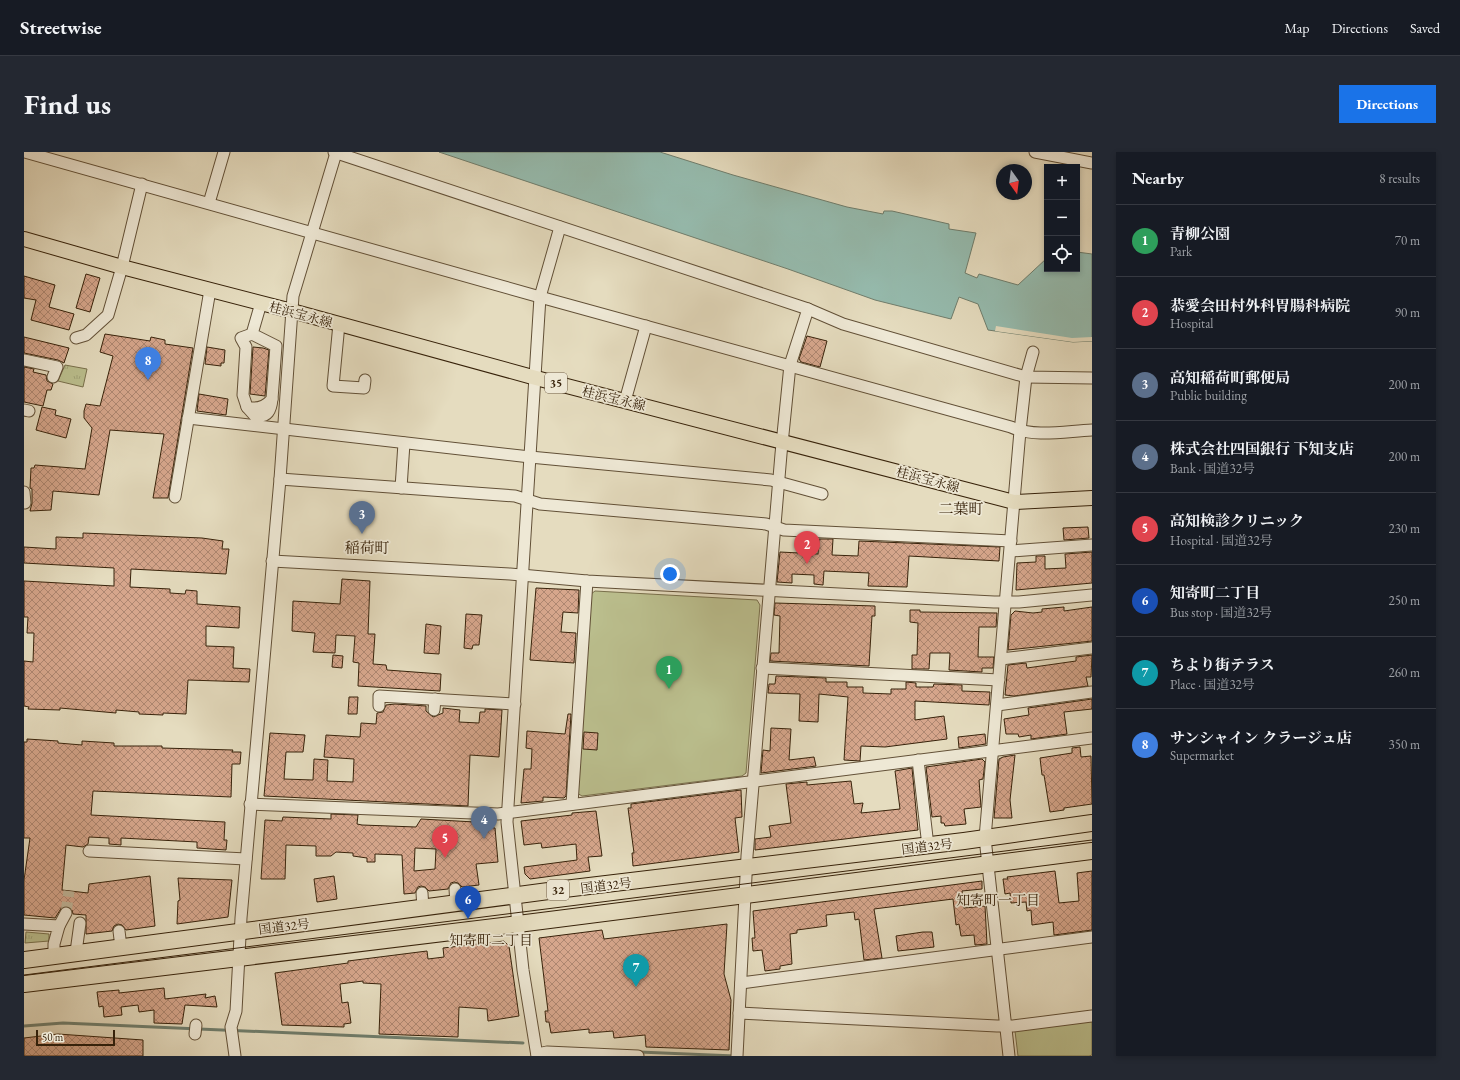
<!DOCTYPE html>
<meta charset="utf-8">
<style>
body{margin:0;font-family:"EB Garamond","Noto Serif JP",serif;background:#242831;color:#f1f3f6}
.controls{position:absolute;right:12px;top:12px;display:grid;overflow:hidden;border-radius:0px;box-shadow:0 2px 6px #0003}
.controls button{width:36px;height:36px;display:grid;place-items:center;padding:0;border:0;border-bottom:1px solid #363941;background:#171b24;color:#f1f3f6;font:20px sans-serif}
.compass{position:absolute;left:972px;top:12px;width:36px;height:36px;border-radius:50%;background:#171b24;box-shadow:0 2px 6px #0003;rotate:166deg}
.scale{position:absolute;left:12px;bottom:10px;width:79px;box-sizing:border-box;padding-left:4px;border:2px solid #37220a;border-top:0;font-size:11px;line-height:14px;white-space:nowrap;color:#37220a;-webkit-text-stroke:3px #eee8d5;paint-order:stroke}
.you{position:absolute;left:646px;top:422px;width:14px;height:14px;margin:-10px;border:3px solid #fff;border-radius:50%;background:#1a73e8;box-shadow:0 0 0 6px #1a73e833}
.badge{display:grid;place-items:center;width:26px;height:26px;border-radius:50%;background:#1a73e8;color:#fff;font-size:13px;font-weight:700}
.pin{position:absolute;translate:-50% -33px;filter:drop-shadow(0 1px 2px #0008)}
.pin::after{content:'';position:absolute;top:21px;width:14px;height:12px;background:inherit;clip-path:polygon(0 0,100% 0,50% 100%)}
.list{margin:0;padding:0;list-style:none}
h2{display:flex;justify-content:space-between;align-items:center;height:52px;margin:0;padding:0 16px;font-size:17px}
h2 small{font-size:13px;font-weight:400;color:#9ea1a6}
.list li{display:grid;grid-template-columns:26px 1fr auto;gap:12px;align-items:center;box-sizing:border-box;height:72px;padding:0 16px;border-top:1px solid #363941}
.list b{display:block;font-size:15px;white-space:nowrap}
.list p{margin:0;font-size:13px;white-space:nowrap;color:#9ea1a6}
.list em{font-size:13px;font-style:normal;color:#9ea1a6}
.icon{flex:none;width:22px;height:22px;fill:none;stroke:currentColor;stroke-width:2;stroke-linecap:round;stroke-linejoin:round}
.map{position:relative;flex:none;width:1068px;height:904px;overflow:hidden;border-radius:0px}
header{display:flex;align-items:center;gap:24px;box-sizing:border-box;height:56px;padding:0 20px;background:#171b24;border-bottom:1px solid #363941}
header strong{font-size:19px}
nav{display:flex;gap:22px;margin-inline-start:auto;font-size:14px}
.intro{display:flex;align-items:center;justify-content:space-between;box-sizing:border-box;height:96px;padding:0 24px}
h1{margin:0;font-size:28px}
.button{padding:10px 18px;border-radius:0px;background:#1a73e8;color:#fff;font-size:14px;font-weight:700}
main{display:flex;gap:24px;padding:0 24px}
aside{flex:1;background:#171b24;border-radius:0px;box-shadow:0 2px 6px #0003}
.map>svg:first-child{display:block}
.grass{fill:url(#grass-tufts);stroke:#79704c}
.green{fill:#bbbf8e;stroke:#79704c}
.water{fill:#96bcaf;stroke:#707e6d}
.pier{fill:#e5dcbf}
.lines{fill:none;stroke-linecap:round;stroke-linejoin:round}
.stream{stroke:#707e6d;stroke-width:3}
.building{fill:url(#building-cross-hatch);stroke:#37220a;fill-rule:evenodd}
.minor-tunnel{stroke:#c2b79b;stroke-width:11;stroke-dasharray:11 5.5;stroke-linecap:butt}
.minor-casing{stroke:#625037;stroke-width:13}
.major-casing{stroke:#37220a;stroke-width:16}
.highway-casing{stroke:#37220a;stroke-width:18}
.minor{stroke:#eee8d5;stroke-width:11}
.major{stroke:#e5dcbf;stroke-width:14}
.highway{stroke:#e5dcbf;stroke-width:16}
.tram{stroke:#37220a;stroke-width:1}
.labels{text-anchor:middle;stroke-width:3.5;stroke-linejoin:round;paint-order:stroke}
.shield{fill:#eee8d5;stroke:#6e5d47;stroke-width:1}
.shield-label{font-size:12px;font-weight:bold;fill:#37220a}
.street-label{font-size:13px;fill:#37220a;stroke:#eee8d5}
.neighbourhood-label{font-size:14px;fill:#37220a;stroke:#eee8d5}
.quarter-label{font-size:15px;fill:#37220a;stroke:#eee8d5}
</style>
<header>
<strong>Streetwise</strong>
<nav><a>Map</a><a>Directions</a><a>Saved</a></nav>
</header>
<div class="intro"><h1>Find us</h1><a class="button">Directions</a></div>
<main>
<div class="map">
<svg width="1068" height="904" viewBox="0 0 1068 904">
<defs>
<pattern id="grass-tufts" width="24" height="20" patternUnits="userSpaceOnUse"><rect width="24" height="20" fill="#bbbf8e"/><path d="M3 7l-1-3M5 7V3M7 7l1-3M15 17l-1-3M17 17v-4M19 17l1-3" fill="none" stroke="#a1a479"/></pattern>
<pattern id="building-cross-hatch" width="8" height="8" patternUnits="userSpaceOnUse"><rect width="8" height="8" fill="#d6a68c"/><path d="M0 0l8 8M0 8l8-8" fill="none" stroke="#ae8771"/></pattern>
</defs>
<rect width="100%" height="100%" fill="#e5dcbf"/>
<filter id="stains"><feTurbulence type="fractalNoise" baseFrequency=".005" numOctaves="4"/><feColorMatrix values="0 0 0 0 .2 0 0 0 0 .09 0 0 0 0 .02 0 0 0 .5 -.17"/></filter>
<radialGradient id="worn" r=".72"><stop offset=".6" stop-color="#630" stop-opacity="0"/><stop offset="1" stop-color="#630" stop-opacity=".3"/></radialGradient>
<g class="grass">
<polygon points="41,213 63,217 59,235 34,229"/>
<polygon points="2,780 25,782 25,789 1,791"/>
</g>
<g class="green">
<polygon points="571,439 733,448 736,453 722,621 718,624 558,644 553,641 567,442"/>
<polygon points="1068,869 1068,903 1065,904 994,904 991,879"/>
</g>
<polygon class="water" points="415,0 636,0 709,23 823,55 859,62 860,59 868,59 925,72 925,77 952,81 941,121 953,126 955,122 994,133 1023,106 1023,117 1053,117 1053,100 1068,102 1068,189 1049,190 964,178 954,152 935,145 927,167 851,148 764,117"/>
<polygon class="pier" points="972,174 1048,186 1068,185 1068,189 1049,190 971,179"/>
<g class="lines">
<g class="stream">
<polyline points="0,874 39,871 499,891"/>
<polyline points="615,900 711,904"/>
</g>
</g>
<g class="building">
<polygon points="62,122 76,126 66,160 52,156"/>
<polygon points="0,124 31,133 25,155 50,162 45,178 7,168 12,148 0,146"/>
<polygon points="81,182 126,189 127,185 141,188 141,192 169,196 144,346 129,346 140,282 86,278 75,343 29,339 27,358 6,359 8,351 8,337 6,336 7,316 10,316 11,313 61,317 68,276 60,266 60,259 62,252 76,254 89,204 76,200"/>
<polygon points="783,184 803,189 796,215 777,210 775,207"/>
<polygon points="0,185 45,196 40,211 34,208 0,201"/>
<polygon points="183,195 201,198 200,211 197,211 197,214 181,212"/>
<polygon points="229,195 239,196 245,198 241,244 226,242"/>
<polygon points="0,215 10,217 9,220 22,223 23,229 29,232 27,238 23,238 19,254 0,250"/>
<polygon points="175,242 204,247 202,263 173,259"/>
<polygon points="18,255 32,258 31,263 47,267 42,286 12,278"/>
<polygon points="1064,375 1065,386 1040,388 1039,376"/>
<polygon points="59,381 178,386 199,389 198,397 205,397 202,422 107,417 106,435 146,437 146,441 161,442 162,438 173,439 173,452 216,455 215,476 182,474 182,494 210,495 209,516 226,517 225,530 164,528 162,562 139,561 139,563 115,562 115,560 92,558 92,561 36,556 36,558 4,557 5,555 0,554 0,509 9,510 10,481 3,481 4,465 0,465 0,429 90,434 90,416 0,411 0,395 32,397 32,385 59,386"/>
<polygon points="795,387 809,387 808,403 834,404 835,389 976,395 975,409 885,404 883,435 844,434 845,421 800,419 799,433 790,432 790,423 768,422 768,431 753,430 756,400 794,402"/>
<polygon points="1068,400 1068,431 992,438 993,411 1012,410 1012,404 1021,404 1021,417 1042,416 1041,402"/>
<polygon points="318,427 346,429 344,482 351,482 349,512 362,513 363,518 417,522 416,539 334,534 335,511 329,510 331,484 312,483 311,501 289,500 291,481 268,479 269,449 316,452"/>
<polygon points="512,436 555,438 554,461 539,460 537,480 552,481 550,511 506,508"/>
<polygon points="751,451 851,454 851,464 848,464 845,514 746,509 747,501 755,501 756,464 750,463"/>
<polygon points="1040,455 1040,459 1068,455 1068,489 984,498 987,463 991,459 1009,461 1018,460 1018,457"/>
<polygon points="886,458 896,458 896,460 973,461 972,475 955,475 954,505 970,505 969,516 958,516 958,520 925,518 926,501 906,501 905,517 888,517 888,503 893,503 894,471 886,470"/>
<polygon points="442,462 458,463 455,493 449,493 448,497 440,496"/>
<polygon points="402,472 417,474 415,502 400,501"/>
<polygon points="309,503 319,504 318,516 308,515"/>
<polygon points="1068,503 1067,525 1062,525 1064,534 990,544 981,543 984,513 1002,511 1003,516 1052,509 1052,505"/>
<polygon points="752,524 802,526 802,530 823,530 823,535 839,535 839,541 867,542 867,537 882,537 882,530 892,531 892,535 909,535 910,532 938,533 938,539 966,540 965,553 891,549 891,568 920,564 923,587 861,595 837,594 836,609 820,608 824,545 795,542 794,570 775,569 776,542 744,541 745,532 751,532"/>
<polygon points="325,545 334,545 333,562 324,562"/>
<polygon points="1068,547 1068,557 1040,560 1043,582 1007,587 1007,583 995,585 994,582 982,582 980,567 1005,563 1004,556"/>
<polygon points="371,552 402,554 402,559 409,565 419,561 419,556 436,558 435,570 455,571 456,560 461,560 461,557 478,558 475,605 446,603 444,654 240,644 246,581 281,583 279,600 262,600 260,627 289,628 290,607 304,608 303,629 329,630 330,607 300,605 302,583 336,585 337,571 352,572 353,561 359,560 362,553"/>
<polygon points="544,562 547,562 542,644 540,646 519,645 519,649 497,651 500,617 507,617 508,597 502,596 503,579 541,582"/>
<polygon points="747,576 767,577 765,608 790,605 792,614 737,621 739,598 746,599"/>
<polygon points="560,580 574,581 573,598 559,597"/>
<polygon points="961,582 962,592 935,596 934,585"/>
<polygon points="3,587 34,589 34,591 58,593 58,589 90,591 90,594 138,594 138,596 209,598 208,600 217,600 216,612 208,612 207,645 69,639 67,663 201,670 200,688 203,688 202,698 173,696 173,690 97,686 97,693 85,692 85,686 65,685 64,692 59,695 42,693 38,738 64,741 65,732 126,724 131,774 102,778 98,773 94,772 90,774 88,779 62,782 62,763 49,762 48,758 45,755 38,755 31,766 0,763 0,728 6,686 0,686 0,590 3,590"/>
<polygon points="1056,595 1057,605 1067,604 1068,652 1040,656 1040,658 1026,660 1020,623 1018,623 1016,606 1048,601 1048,596"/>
<polygon points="991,603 986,648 988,666 970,666 975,607 979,605"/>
<polygon points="958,607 961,610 959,627 955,628 957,655 940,657 942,672 921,674 920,671 917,671 917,664 908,665 902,615"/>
<polygon points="888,616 894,678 731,698 731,687 747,685 745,674 767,671 762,632 783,630 783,633 827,629 830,652 839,651 837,661 857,659 876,657 871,619"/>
<polygon points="717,638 718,665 711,666 715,700 609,714 608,701 610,701 604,656 607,656 607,652"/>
<polygon points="572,659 578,704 564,705 566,719 506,727 501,722 500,715 553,708 552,692 518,696 517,691 500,693 497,669 548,663 548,661"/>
<path d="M 307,662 L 334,663 L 333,672 L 338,673 L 392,675 L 397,667 L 451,670 L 455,675 L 471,676 L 474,710 L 452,712 L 455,733 L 438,735 L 434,731 L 430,730 L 427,731 L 424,737 L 405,739 L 401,735 L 397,734 L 394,735 L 391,741 L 380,742 L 378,703 L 351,702 L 351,710 L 343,710 L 343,706 L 329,704 L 329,701 L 312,700 L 307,704 L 292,704 L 292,694 L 262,693 L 261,727 L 237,727 L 241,668 L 258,669 L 259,665 L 307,667 ZM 391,696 L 412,697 L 411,717 L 390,719 Z"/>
<polygon points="1031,719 1035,751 1055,749 1053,721 1068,719 1068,778 1030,783 1029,770 1008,773 1007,758 1003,759 1002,750 987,751 986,741 981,742 979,727 984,727 983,725"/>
<polygon points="310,724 313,747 293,750 290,727"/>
<polygon points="154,726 208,728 204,765 153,772 154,749 156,748"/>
<polygon points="958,729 958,737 938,739 940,756 961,754 963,792 951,793 950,783 937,784 935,772 932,773 929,747 850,757 858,806 840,808 835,767 831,768 830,760 802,763 803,774 773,778 773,781 766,782 768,812 756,814 756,817 741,819 738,798 729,799 728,786 731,786 729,759"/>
<polygon points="703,772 700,822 707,848 705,898 622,895 621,883 590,886 589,879 565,881 565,877 527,881 525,870 522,870 521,859 524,859 515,786 578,778 580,787"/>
<polygon points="899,780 908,780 910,795 874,799 872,784"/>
<polygon points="480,789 485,794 495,864 464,869 463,857 435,855 434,885 355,882 357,832 339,831 339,829 316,832 318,851 324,850 327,871 320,872 320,875 258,873 251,821 324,811 324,809 403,799 404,807 420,805 419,796"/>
<polygon points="140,836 141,847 182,842 181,846 191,844 193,855 161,853 158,872 130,871 130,858 115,860 114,853 97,855 98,863 80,865 79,854 75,855 73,840 95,838 95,841"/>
<polygon points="34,882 119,888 119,904 0,904 0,886"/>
</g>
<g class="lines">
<polyline class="minor-tunnel" points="42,761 45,739"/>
<g class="minor-casing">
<g id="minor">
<path d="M 1,0 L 516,145 L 987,275 C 1011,286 1042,279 1068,278"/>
<polyline points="310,0 784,157 819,172 1002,225 1068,226"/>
<polyline points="1011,0 1068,11"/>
<polyline points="185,51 200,0"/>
<polyline points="315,172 309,234 340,236 341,228"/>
<path d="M 228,182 L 252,194 L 248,247 C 242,254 233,258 223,255 L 219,243 L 222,195 L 217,186 L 228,182 L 237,151"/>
<polyline points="52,186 62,183 84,163 98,115 118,32"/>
<polyline points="0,208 33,215 29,225"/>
<polyline points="601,249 622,174"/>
<path d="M 223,255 L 231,264 C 244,266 247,258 248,247"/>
<polyline points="0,258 5,259"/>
<polyline points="164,266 506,305 747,328 798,342"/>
<polyline points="256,327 491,344 516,352 742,372 760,378 987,389"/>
<polyline points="377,336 380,291"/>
<polyline points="0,340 1,351"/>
<polyline points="151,345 186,138"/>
<polyline points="987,399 1068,393"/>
<polyline points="248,409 486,422 563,429 970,450 995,450 1068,443"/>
<polyline points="977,507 1068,496"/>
<polyline points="738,516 975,528"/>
<polyline points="973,553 1068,540"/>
<polyline points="355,554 355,544 491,552"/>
<polyline points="410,558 411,547"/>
<polyline points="894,608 904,694"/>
<polyline points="226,652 474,662 1068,586"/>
<polyline points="548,652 563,429"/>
<polyline points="65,699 222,707"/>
<polyline points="431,737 432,752"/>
<polyline points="398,741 399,756"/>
<polyline points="0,772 35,774 30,792 30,804"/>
<polyline points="35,774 42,761"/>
<polyline points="95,779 97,795"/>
<polyline points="52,800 56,771"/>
<polyline points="717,831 1068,785"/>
<polyline points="715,861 973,874 989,874 1068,864"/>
<polyline points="171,882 172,873"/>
<polyline points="513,902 523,900 614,904"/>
<polyline points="211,904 207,875 212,859 217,766 256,327 269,144 312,1"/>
<polyline points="513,904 499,818 483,670 516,145 536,75"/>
<polyline points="713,904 723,704 757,302 766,213 784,157"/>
<polyline points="985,904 961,686 996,279 1002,225 1009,200"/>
</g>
</g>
<g class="major-casing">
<polyline id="major" points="0,87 98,115 268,159 512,226 990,350 1068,346"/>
</g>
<g class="highway-casing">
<g id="highway">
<polyline points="0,808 532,738 940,689 1068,671"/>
<polyline points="0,832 494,772 1068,699"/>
</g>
</g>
<use href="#minor" class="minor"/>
<use href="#major" class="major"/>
<use href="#highway" class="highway"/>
<polyline class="tram" points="0,823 1068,688"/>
</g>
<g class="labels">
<g class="shield">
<rect x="521" y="221" width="22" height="20" rx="3"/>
<rect x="523" y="728" width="22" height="20" rx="3"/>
</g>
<g class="shield-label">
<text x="532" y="235">35</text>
<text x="534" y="742">32</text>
</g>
<g class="street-label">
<text transform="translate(277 162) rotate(15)" y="5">桂浜宝永線</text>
<text transform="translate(590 246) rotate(14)" y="5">桂浜宝永線</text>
<text transform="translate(904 327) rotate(15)" y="5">桂浜宝永線</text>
<text transform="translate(903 694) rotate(-7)" y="5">国道32号</text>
<text transform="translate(582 733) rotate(-7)" y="5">国道32号</text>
<text transform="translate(260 774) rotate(-7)" y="5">国道32号</text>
</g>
<g class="neighbourhood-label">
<text x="974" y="753">知寄町一丁目</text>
<text x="467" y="793">知寄町二丁目</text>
</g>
<g class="quarter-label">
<text x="937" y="362">二葉町</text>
<text x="343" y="401">稲荷町</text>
</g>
</g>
<rect width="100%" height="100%" filter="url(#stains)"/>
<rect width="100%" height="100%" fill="url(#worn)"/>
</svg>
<div class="controls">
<button>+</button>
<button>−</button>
<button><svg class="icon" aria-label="locate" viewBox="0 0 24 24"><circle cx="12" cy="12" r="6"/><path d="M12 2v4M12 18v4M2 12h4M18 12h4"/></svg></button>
</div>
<svg class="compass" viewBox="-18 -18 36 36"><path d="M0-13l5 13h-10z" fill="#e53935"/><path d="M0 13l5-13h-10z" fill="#9ea1a6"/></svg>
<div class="scale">50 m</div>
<div class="you"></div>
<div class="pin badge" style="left:645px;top:537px;background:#2e9e5b">1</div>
<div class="pin badge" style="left:783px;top:412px;background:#e0444e">2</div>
<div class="pin badge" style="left:338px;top:382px;background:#5c6f8a">3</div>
<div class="pin badge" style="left:460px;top:687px;background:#5c6f8a">4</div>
<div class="pin badge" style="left:421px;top:706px;background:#e0444e">5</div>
<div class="pin badge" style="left:444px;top:767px;background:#1a4fb4">6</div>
<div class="pin badge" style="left:612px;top:835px;background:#0f9aa8">7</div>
<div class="pin badge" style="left:124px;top:228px;background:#3f7fe0">8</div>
</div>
<aside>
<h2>Nearby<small>8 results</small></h2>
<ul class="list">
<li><span class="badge" style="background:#2e9e5b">1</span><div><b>青柳公園</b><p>Park</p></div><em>70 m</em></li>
<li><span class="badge" style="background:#e0444e">2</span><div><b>恭愛会田村外科胃腸科病院</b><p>Hospital</p></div><em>90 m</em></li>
<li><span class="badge" style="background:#5c6f8a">3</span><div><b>高知稲荷町郵便局</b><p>Public building</p></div><em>200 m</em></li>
<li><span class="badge" style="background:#5c6f8a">4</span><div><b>株式会社四国銀行 下知支店</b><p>Bank · 国道32号</p></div><em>200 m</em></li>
<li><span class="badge" style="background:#e0444e">5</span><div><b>高知検診クリニック</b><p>Hospital · 国道32号</p></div><em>230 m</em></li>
<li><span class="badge" style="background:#1a4fb4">6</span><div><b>知寄町二丁目</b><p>Bus stop · 国道32号</p></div><em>250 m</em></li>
<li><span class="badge" style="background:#0f9aa8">7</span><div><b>ちより街テラス</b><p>Place · 国道32号</p></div><em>260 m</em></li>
<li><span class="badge" style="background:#3f7fe0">8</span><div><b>サンシャイン クラージュ店</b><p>Supermarket</p></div><em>350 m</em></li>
</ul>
</aside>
</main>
